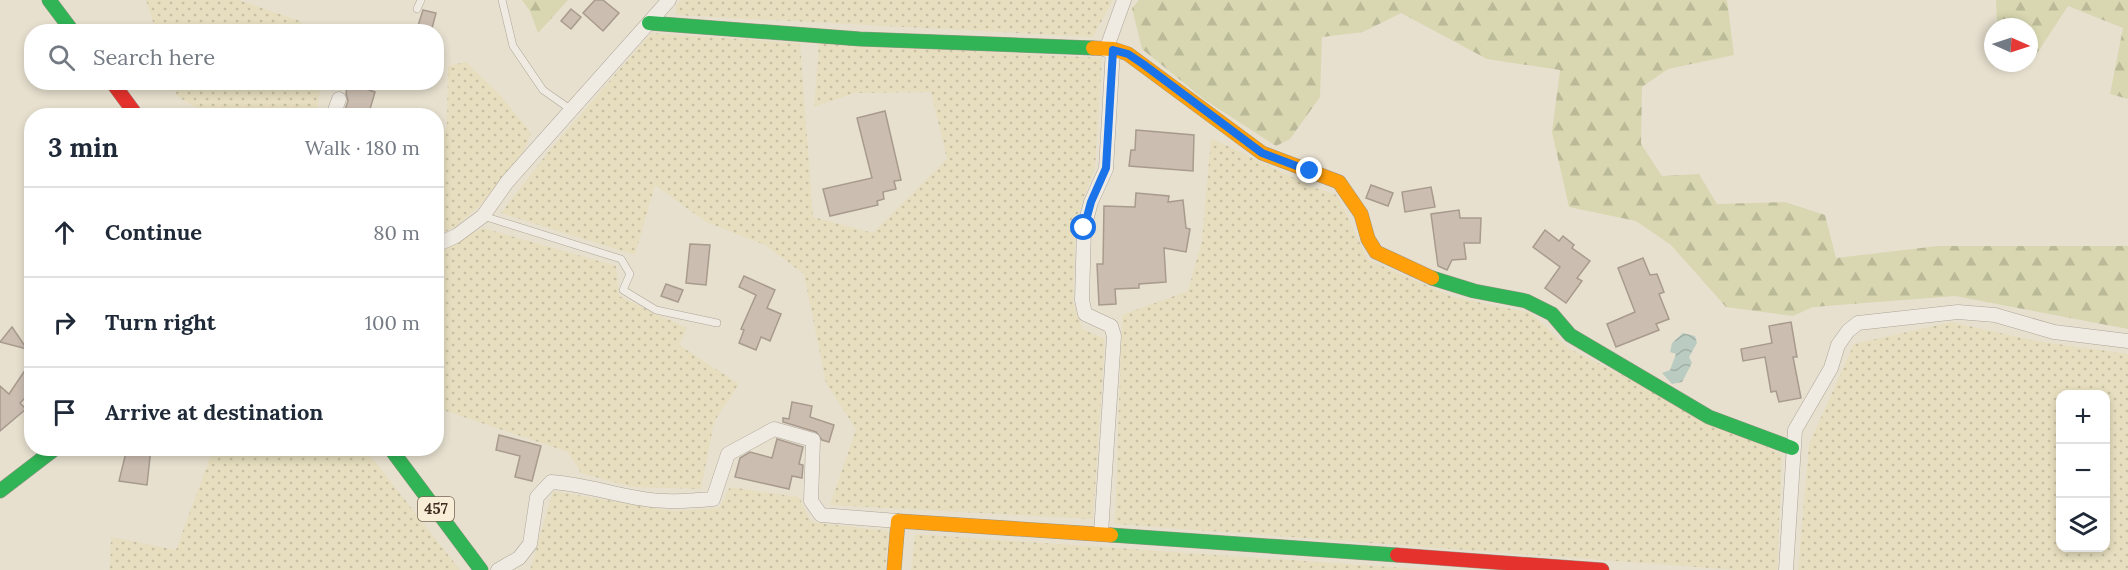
<!DOCTYPE html>
<meta charset="utf-8">
<style>
body{margin:0;font-family:Lora,serif;background:#f6f6f7;color:#1f2937}
.controls{position:absolute;right:18px;bottom:18px;display:grid;overflow:hidden;border-radius:12px;box-shadow:0 3px 9px #0003}
.controls button{width:54px;height:54px;display:grid;place-items:center;padding:0;border:0;border-bottom:2px solid #e0e1e3;background:#fff;color:#1f2937;font:30px sans-serif}
.compass{position:absolute;left:1984px;top:18px;width:54px;height:54px;border-radius:50%;background:#fff;box-shadow:0 3px 9px #0003;rotate:93deg}
.stop{position:absolute;width:18px;height:18px;margin:-14px;border:4px solid #1a73e8;border-radius:50%;background:#fff}
.stop.end{background:#1a73e8;border-color:#fff;box-shadow:0 2px 6px #0008}
.list{margin:0;padding:0;list-style:none}
h2{display:flex;justify-content:space-between;align-items:center;height:78px;margin:0;padding:0 24px;font-size:26px}
h2 small{font-size:20px;font-weight:400;color:#747a83}
.list li{display:grid;grid-template-columns:39px 1fr auto;gap:18px;align-items:center;box-sizing:border-box;height:90px;padding:0 24px;border-top:2px solid #e0e1e3}
.list b{display:block;font-size:22px;white-space:nowrap}
.list em{font-size:20px;font-style:normal;color:#747a83}
.icon{flex:none;width:33px;height:33px;fill:none;stroke:currentColor;stroke-width:2;stroke-linecap:round;stroke-linejoin:round}
.map{position:relative;flex:none;width:2128px;height:570px;overflow:hidden}
.search{position:absolute;background:#fff;box-shadow:0 3px 9px #0003;left:24px;top:24px;width:420px;height:66px;display:flex;align-items:center;gap:15px;box-sizing:border-box;padding:0 21px;border-radius:24px;color:#747a83;font-size:22px}
.panel{position:absolute;background:#fff;box-shadow:0 3px 9px #0003;left:24px;top:108px;width:420px;height:348px;border-radius:24px}
.map>svg:first-child{display:block}
.farmland{fill:url(#farmland-dots);fill-rule:evenodd}
.forest{fill:url(#forest-firs)}
.water{fill:url(#water-waves)}
.building{fill:#cbbdb0;stroke:#a89b8e;stroke-width:1.5}
.lines{fill:none;stroke-linecap:round;stroke-linejoin:round}
.lane-casing{stroke:#aca598;stroke-width:8}
.street-casing{stroke:#aca598;stroke-width:15}
.fast-casing{stroke:#9c9488;stroke-width:15}
.slow-casing{stroke:#9c9488;stroke-width:15}
.jam-casing{stroke:#9c9488;stroke-width:15}
.lane{stroke:#efeae2;stroke-width:7}
.street{stroke:#efeae2;stroke-width:14}
.fast{stroke:#30b455;stroke-width:14}
.slow{stroke:#ff9f0a;stroke-width:14}
.jam{stroke:#e5322d;stroke-width:14}
.route{stroke:#1a73e8;stroke-width:8}
.labels{text-anchor:middle;stroke-width:4.5;stroke-linejoin:round;paint-order:stroke}
.shield{fill:#f8edd6;stroke:#756656;stroke-width:1.5}
.shield-label{font-size:15px;font-weight:bold;fill:#3d2c1f}
</style>
<div class="map">
<svg width="2128" height="570" viewBox="0 0 2128 570">
<defs>
<pattern id="farmland-dots" width="8" height="8" patternUnits="userSpaceOnUse" patternTransform="scale(1.5)"><rect width="8" height="8" fill="#e7debf"/><path d="M2 2h.1M6 6h.1" fill="none" stroke="#c7bfa4" stroke-width="1.8" stroke-linecap="round"/></pattern>
<pattern id="forest-firs" width="22" height="20" patternUnits="userSpaceOnUse" patternTransform="scale(1.5)"><rect width="22" height="20" fill="#d8d7b1"/><path d="M5 1l3.5 6h-7zM16 11l3.5 6h-7z" fill="#bab998"/></pattern>
<pattern id="water-waves" width="16" height="10" patternUnits="userSpaceOnUse" patternTransform="scale(1.5)"><rect width="16" height="10" fill="#baccc1"/><path d="M0 5q4-4 8 0t8 0" fill="none" stroke="#a1afa5"/></pattern>
</defs>
<rect width="100%" height="100%" fill="#e7e0cf"/>
<g class="farmland">
<polygon points="146,0 239,0 300,21 308,31 156,31"/>
<polygon points="681,0 1113,0 1093,37 676,15 676,6"/>
<polygon points="651,33 800,43 813,217 873,233 947,159 931,92 855,93 814,107 819,43 1102,58 1095,168 1076,219 1073,301 1082,329 1105,339 1093,519 830,505 856,429 826,383 804,274 765,245 706,222 655,185 635,255 501,213 549,151"/>
<polygon points="466,62 501,96 531,133 524,151 480,206 455,227 437,236 437,142 447,127 448,66"/>
<polygon points="173,83 173,82 321,83 316,116 208,115 177,96"/>
<polygon points="1211,138 1315,188 1337,195 1368,260 1453,297 1531,313 1568,348 1782,455 1777,570 1737,570 1115,524 1122,315 1188,291 1202,241"/>
<polygon points="483,228 616,266 619,296 687,328 679,345 739,384 714,422 701,489 632,487 581,473 568,452 437,408 437,250"/>
<path d="M 1951,322 L 2036,341 L 2128,354 L 2128,570 L 1798,570 L 1809,444 L 1854,344 ZM 2060,394 L 2106,394 L 2106,548 L 2060,548 Z"/>
<polygon points="213,449 365,449 460,570 110,570 111,537 176,550"/>
<polygon points="730,487 799,497 811,522 889,531 885,570 530,570 553,491 673,511 719,508"/>
<polygon points="915,534 1434,570 911,570"/>
</g>
<g class="forest">
<polygon points="522,0 568,0 538,33 530,11"/>
<polygon points="1139,0 1727,0 1734,55 1668,69 1642,87 1641,144 1662,176 1699,174 1717,204 1785,202 1825,215 1836,258 1938,246 2128,246 2128,329 1955,296 1813,307 1793,316 1726,307 1671,245 1636,221 1569,207 1552,132 1560,70 1487,59 1401,13 1363,32 1322,37 1320,97 1290,139 1276,146 1205,100 1142,49 1132,8"/>
<polygon points="1996,0 2128,0 2128,99 2110,94 2123,28 2068,6 2032,61 2029,60 2029,27 1997,27"/>
</g>
<polygon class="water" points="1683,333 1695,336 1697,343 1689,357 1692,363 1682,382 1672,384 1662,373 1670,370 1676,354 1670,352 1672,343"/>
<g class="building">
<polygon points="595,0 603,0 619,13 603,31 583,13"/>
<polygon points="571,9 581,17 571,29 561,21"/>
<polygon points="423,10 436,13 431,32 416,32"/>
<polygon points="348,83 375,92 368,116 343,116 348,101 346,93"/>
<polygon points="885,111 901,180 894,181 896,189 883,192 884,199 877,201 878,205 830,216 823,189 872,178 857,118"/>
<polygon points="1136,130 1194,135 1193,171 1129,166 1131,150 1135,150"/>
<polygon points="1371,185 1393,193 1388,206 1366,198"/>
<polygon points="1431,187 1435,207 1405,212 1402,192"/>
<polygon points="1136,193 1169,196 1168,202 1183,200 1186,228 1190,229 1186,252 1164,248 1166,282 1139,284 1139,288 1115,289 1116,304 1099,305 1097,264 1103,264 1104,206 1135,207"/>
<polygon points="1459,210 1460,218 1481,218 1480,243 1464,243 1466,259 1452,260 1447,270 1438,266 1431,214"/>
<polygon points="1545,230 1559,241 1563,236 1574,245 1572,248 1590,261 1577,278 1582,281 1566,303 1545,288 1560,267 1533,247"/>
<polygon points="690,244 710,245 706,285 686,283"/>
<polygon points="1643,258 1650,275 1657,274 1664,292 1659,294 1669,319 1656,324 1659,330 1616,347 1607,324 1635,312 1618,268"/>
<polygon points="744,276 775,290 767,308 781,314 770,341 761,337 756,350 739,343 744,330 741,329 756,295 739,287"/>
<polygon points="666,284 683,290 678,302 661,296"/>
<polygon points="1791,322 1797,357 1793,357 1801,398 1779,402 1776,391 1771,392 1765,357 1743,361 1741,349 1772,343 1769,326"/>
<polygon points="12,327 27,349 0,342"/>
<polygon points="32,360 32,391 20,403 26,409 0,431 0,386 9,394"/>
<polygon points="792,402 812,406 810,417 834,425 829,442 822,440 816,432 783,422 783,418 789,419"/>
<polygon points="499,435 541,446 532,481 515,477 520,456 496,450"/>
<polygon points="777,439 803,447 799,464 803,465 802,478 792,476 789,489 735,477 740,458 750,452 772,458"/>
<polygon points="127,448 151,448 147,485 119,481"/>
</g>
<g class="lines">
<g class="lane-casing">
<g id="lane">
<polyline points="502,0 513,46 543,90 570,109"/>
<polyline points="417,9 421,0"/>
<polyline points="483,216 621,259 630,274 623,290 656,310 717,323"/>
</g>
</g>
<g class="street-casing">
<g id="street">
<polyline points="1106,50 1124,0"/>
<polyline points="333,116 339,99"/>
<polyline points="436,245 456,236 483,216 507,182 669,0"/>
<polyline points="1101,533 1114,336 1111,326 1085,314 1082,300 1084,228 1091,202 1106,169 1113,49"/>
<path d="M 498,570 L 519,558 L 530,544 L 537,497 L 551,482 C 583,484 607,493 638,498 C 663,503 688,501 713,499 L 728,454 L 774,429 L 813,440 L 811,501 L 821,515 L 898,521"/>
<polyline points="1786,570 1795,430 1831,368 1838,345 1848,331 1858,323 1958,312 1995,315 2054,332 2128,341"/>
</g>
</g>
<g class="fast-casing">
<g id="fast">
<polyline points="49,0 73,32"/>
<polyline points="649,23 860,39 1093,48"/>
<polyline points="1432,278 1474,291 1526,301 1552,314 1570,335 1709,417 1792,448"/>
<polyline points="390,448 481,570"/>
<polyline points="0,491 56,448"/>
<polyline points="1111,535 1397,555"/>
</g>
</g>
<g class="slow-casing">
<g id="slow">
<polyline points="1093,48 1113,49 1128,54 1262,153 1339,182 1361,214 1368,239 1376,252 1432,278"/>
<polyline points="894,570 898,521 1111,535"/>
</g>
</g>
<g class="jam-casing">
<g id="jam">
<polyline points="112,82 137,116"/>
<polyline points="1397,555 1602,570"/>
</g>
</g>
<use href="#lane" class="lane"/>
<use href="#street" class="street"/>
<use href="#fast" class="fast"/>
<use href="#slow" class="slow"/>
<use href="#jam" class="jam"/>
</g>
<g class="lines">
<polyline class="route" points="1084,228 1091,202 1106,168 1113,50 1128,54 1143,64 1262,153 1310,171"/>
</g>
<g class="labels">
<rect class="shield" x="418" y="497" width="36" height="24" rx="4.5"/>
<g class="shield-label">
<text x="436" y="514">457</text>
</g>
</g>
</svg>
<div class="controls">
<button>+</button>
<button>−</button>
<button><svg class="icon" aria-label="layers" viewBox="0 0 24 24"><path d="M12 4l9 5-9 5-9-5zM3 14l9 5 9-5"/></svg></button>
</div>
<svg class="compass" viewBox="-18 -18 36 36"><path d="M0-13l5 13h-10z" fill="#e53935"/><path d="M0 13l5-13h-10z" fill="#747a83"/></svg>
<div class="stop" style="left:1084px;top:228px"></div>
<div class="stop end" style="left:1310px;top:171px"></div>
<div class="search"><svg class="icon" aria-label="search" viewBox="0 0 24 24"><circle cx="10" cy="10" r="6"/><path d="M15 15l6 6"/></svg>Search here</div>
<section class="panel">
<h2>3 min<small>Walk · 180 m</small></h2>
<ul class="list">
<li><svg class="icon" aria-label="ahead" viewBox="0 0 24 24"><path d="M12 20V5M6 11l6-6 6 6"/></svg><div><b>Continue</b></div><em>80 m</em></li>
<li><svg class="icon" aria-label="right" viewBox="0 0 24 24"><path d="M7 20v-9h11M14 6l5 5-5 5"/></svg><div><b>Turn right</b></div><em>100 m</em></li>
<li><svg class="icon" aria-label="arrive" viewBox="0 0 24 24"><path d="M6 21V4h12l-3 4 3 4H6"/></svg><div><b>Arrive at destination</b></div></li>
</ul>
</section>
</div>
